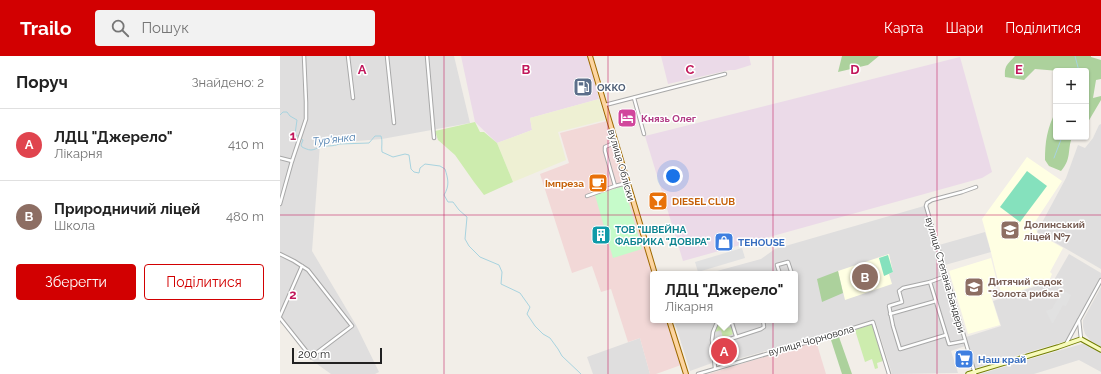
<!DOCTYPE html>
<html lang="uk">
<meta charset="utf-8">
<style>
body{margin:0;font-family:Raleway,sans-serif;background:#f2f2f2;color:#222}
.controls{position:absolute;right:12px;top:12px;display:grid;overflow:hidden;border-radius:4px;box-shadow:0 1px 3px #0004}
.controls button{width:36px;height:36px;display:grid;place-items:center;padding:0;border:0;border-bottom:1px solid #e0e0e0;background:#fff;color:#222;font:20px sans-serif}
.scale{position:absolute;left:12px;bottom:10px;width:90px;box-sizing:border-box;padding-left:4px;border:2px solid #212121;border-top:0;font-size:11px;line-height:14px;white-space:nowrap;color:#212121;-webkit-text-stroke:3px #fff;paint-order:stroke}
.you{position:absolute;left:393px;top:120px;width:14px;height:14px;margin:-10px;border:3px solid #fff;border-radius:50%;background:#1a73e8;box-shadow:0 0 0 6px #1a73e833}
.badge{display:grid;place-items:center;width:26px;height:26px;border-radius:50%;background:#d20001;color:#fff;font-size:13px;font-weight:700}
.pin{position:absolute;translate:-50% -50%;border:2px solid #fff;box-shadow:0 1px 4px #0006}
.popup{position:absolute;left:370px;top:215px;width:148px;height:52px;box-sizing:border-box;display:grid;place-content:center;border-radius:4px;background:#fff;filter:drop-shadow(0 1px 3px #0005);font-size:13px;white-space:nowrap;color:#767676}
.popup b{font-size:15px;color:#222}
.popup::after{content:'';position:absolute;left:50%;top:100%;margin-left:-8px;border:8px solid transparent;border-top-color:#fff}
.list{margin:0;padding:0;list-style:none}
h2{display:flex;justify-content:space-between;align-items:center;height:52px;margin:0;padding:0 16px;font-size:17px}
h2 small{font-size:13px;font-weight:400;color:#767676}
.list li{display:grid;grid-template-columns:26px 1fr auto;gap:12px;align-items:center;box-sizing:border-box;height:72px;padding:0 16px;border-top:1px solid #e0e0e0}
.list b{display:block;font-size:15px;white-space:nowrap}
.list p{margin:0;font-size:13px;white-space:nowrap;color:#767676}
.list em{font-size:13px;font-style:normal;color:#767676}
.actions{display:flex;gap:8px;padding:12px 16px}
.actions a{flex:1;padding:9px 0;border:1px solid #d20001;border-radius:4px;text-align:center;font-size:14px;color:#d20001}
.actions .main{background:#d20001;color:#fff}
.icon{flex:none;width:22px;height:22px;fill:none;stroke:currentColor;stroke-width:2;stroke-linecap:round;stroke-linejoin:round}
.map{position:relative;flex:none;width:821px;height:318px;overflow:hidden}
header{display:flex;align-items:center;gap:24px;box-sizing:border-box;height:56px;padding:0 20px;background:#d20001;color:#fff}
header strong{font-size:19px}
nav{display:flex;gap:22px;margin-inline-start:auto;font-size:14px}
.search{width:280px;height:36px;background:#f2f2f2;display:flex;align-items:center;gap:10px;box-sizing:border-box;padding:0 14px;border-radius:4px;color:#767676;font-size:15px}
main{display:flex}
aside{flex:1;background:#fff}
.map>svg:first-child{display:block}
.residential{fill:#dfdede}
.commercial{fill:#f2d8d7}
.industrial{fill:#ebdae8}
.education{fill:#ffffe3}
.farmland{fill:#eef0d3}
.grass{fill:#cdecae}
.forest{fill:#acd19c}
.park{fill:#c6fbca}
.pitch{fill:#85e1bd}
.parking{fill:#e1e1e1}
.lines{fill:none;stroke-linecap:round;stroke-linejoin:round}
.stream{stroke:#a8d3df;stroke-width:1}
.minor-casing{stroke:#a8a8a8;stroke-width:4.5}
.secondary-casing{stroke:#717d03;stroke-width:5.5}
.primary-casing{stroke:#9e6900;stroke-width:6}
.minor{stroke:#fff;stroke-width:2.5}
.secondary{stroke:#f8fbbc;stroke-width:3.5}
.primary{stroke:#fdd5a1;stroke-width:4}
.grid{fill:none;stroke:#c2185b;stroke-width:1;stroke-opacity:0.55}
.labels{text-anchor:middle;stroke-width:3;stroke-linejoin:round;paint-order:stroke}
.service-label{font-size:10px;font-weight:bold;fill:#4e5e75;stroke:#fff;text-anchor:start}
.hotel-label{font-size:10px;font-weight:bold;fill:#b23c85;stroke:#fff;text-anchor:start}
.street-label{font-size:10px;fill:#212121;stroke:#fff}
.food-label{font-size:10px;font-weight:bold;fill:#c56008;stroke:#fff;text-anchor:end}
.education-label{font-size:10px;font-weight:bold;fill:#785e54;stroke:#fff;text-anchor:start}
.culture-label{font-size:10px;font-weight:bold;fill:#0d838f;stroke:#fff;text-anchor:start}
.shop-label{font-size:10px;font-weight:bold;fill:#366cbe;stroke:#fff;text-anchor:start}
.water-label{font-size:11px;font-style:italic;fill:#477aac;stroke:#fff}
.grid-label{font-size:13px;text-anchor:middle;font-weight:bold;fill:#c2185b;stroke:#fff;stroke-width:3;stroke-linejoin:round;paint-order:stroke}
</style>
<header>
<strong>Trailo</strong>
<div class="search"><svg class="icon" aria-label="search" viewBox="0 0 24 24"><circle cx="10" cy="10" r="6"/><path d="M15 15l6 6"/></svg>Пошук</div>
<nav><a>Карта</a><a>Шари</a><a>Поділитися</a></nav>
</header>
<main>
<aside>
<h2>Поруч<small>Знайдено: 2</small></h2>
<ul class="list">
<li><span class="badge" style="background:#e0444e">A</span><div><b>ЛДЦ &quot;Джерело&quot;</b><p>Лікарня</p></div><em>410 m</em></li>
<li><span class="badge" style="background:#8d6e63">B</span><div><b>Природничий ліцей</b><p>Школа</p></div><em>480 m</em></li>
</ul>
<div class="actions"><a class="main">Зберегти</a><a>Поділитися</a></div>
</aside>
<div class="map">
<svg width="821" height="318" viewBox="0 0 821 318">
<rect width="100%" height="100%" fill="#f2eee8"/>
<g class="residential">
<polygon points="0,0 174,0 190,67 102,83 40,88 32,195 76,269 99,316 95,318 51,318 30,303 5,270 0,267"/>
<polygon points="821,68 821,213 757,176 786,122 798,89 805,92 813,82 819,69"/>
<polygon points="644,150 685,290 671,295 678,317 612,318 595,264 433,310 432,307 410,315 394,264 515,264 515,218 426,218 481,203 495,193"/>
<polygon points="705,176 711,196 665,209 659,189"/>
<polygon points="789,198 821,217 821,222 786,285 695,312 686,281 721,270 713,245 774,224"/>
<polygon points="821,231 821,291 811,285 805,278 803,271 803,264"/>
<polygon points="360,282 370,318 313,318 307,301"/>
<polygon points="805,287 821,296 821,316 799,304 754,318 700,318"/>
</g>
<g class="commercial">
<polygon points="327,65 373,218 373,264 387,264 401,309 376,318 370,318 360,282 348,286 331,233 321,236 312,210 292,217 260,118 289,107 280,77"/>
<polygon points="536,285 546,318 428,318"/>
</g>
<g class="industrial">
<polygon points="181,0 308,0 319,43 250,62 252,74 217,87 195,66"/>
<polygon points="381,0 469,0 471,9 455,14 450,14 388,28"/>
<polygon points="680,1 712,116 702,122 403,205 365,80"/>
</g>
<g class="education">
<polygon points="747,101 782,125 755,166 757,177 783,192 770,216 772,218 769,225 766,224 731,239 722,241 709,188 702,163"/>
<polygon points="609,198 613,216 609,218 612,228 565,244 558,215"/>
<polygon points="711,202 716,222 711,240 720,269 688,278 669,215"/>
</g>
<polygon class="farmland" points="319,43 325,64 278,76 286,104 233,126 217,87 252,74 250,62"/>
<g class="grass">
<polygon points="195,66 200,76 204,76 217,87 233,126 204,139 194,126 175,99 158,84 155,75"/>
<polygon points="445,264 447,272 451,271 453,278 443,282 441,274 435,276 439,266"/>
<polygon points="592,268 603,305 597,307 598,312 595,313 592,303 585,306 575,274"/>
</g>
<g class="forest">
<polygon points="562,0 599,0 588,9 558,16"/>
<path d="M 735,0 L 811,0 L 811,1 L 821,4 L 821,23 L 816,24 L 813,42 L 821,40 L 821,44 L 808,66 L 806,66 L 806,15 L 779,15 L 755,13 L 744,24 L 725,21 C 724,9 728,8 735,0 Z"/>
<path d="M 776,55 L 776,81 L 792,81 C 787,95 792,102 781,115 L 769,110 L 765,104 C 765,86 767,72 776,55 Z"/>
<polygon points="558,215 563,237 542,246 537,223"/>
<polygon points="559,281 572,318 562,318 551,284"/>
</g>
<polygon class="park" points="344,130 362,193 333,202 315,139"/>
<g class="pitch">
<polygon points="747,115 767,130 740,166 720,151"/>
<polygon points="608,199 613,216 604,220 599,202"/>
</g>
<g class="parking">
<polygon points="462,192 465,202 418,216 415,206"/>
<polygon points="782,234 791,239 786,250 783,249 773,267 772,267 766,255 772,253"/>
</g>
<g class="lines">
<g class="stream">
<polyline points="795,0 799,15"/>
<path d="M 0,59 L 3,56 L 7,56 L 10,60 L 17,64 L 15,78 L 23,84 L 21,89 L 22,91 C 24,92 28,94 31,94 C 34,94 37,92 40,91 C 46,89 53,91 59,88 L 89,87 L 95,80 L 101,80 C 103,85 101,91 102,96 L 113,101 L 125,98 L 129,99 L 131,113 L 134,116 L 139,117 L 140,112 L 145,108 L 160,110 L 165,113 C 168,123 170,129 164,139 L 168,146 L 173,146 L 179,154 L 187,161 L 185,183 L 189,190 L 200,201 L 219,209 L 222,216 L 221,228 L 240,237 L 250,251 L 247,258 L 255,270 L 263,278 L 270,282 L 278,293 L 282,300 L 301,318"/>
<polyline points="774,102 782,81"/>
</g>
<g class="minor-casing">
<g id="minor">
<polyline points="68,0 73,42"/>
<polyline points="107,0 114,67"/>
<polyline points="147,0 154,82"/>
<polyline points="354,42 364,78"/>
<polyline points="325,49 445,18"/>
<polyline points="0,102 12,105"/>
<polyline points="335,130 325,95 325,91 336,86"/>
<polyline points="307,140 335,130 347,127"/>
<polyline points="0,148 12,105 26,63 26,46 24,0"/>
<polyline points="0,198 14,205 28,214 72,270 31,301 0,262"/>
<polyline points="500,218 497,209 508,206 512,218"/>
<polyline points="666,220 650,226 669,288 685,285"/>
<polyline points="650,226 623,232 619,235 622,246 609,250 613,270 620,293 666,279"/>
<polyline points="610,258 656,245"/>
<polyline points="0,260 22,210"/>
<polyline points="451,264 456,280"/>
<polyline points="801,283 799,264 821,224"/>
<polyline points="786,288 799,264"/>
<polyline points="432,289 481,273 484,271 483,264"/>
<polyline points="435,312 432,284 433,276 438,264"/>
<polyline points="418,318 548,280 593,266 609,318"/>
<polyline points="695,318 646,150 647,147 652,144 682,136 696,131"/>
</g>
</g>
<g class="secondary-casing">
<polyline id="secondary" points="688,318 778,291 801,283 821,294"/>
</g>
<g class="primary-casing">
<g id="primary">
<polyline points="310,0 375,218"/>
<polyline points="389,264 406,318"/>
</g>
</g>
<use href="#minor" class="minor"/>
<use href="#secondary" class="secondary"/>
<use href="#primary" class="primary"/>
</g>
<path class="grid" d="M 164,0 L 164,318M 328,0 L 328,318M 493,0 L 493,318M 657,0 L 657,318M 0,159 L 821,159"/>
<defs>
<g id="fuel-square" transform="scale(1)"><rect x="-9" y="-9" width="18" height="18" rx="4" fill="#5c6f8a" stroke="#fff"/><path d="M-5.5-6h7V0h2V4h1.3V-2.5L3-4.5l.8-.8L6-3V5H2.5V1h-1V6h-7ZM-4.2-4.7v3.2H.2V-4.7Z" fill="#fff"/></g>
<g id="hotel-square" transform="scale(1)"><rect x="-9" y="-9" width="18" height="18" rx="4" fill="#d1479c" stroke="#fff"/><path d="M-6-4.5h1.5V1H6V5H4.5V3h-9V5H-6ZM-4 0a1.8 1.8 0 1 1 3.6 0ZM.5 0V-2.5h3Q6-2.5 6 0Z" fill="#fff"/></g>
<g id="cafe-square" transform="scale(1)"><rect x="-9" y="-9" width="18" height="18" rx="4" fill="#e8710a" stroke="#fff"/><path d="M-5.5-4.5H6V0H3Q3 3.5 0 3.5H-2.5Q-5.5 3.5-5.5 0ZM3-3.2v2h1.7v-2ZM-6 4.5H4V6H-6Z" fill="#fff"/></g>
<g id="bar-square" transform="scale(1)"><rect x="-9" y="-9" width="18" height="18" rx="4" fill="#e8710a" stroke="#fff"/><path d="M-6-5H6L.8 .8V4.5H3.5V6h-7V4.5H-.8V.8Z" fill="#fff"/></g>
<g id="school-square" transform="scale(1)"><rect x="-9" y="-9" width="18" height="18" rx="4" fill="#8d6e63" stroke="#fff"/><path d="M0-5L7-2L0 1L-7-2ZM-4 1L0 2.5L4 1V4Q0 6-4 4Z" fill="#fff"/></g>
<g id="building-square" transform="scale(1)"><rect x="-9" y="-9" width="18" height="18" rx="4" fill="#0f9aa8" stroke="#fff"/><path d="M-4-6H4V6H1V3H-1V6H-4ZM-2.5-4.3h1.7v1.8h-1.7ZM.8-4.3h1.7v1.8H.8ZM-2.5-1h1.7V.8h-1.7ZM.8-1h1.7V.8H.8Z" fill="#fff"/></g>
<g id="shop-square" transform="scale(1)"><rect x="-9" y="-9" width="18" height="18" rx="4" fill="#3f7fe0" stroke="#fff"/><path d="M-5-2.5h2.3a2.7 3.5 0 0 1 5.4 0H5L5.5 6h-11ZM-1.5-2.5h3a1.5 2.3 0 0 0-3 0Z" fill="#fff"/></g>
<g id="supermarket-square" transform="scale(1)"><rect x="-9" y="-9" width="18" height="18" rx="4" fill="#3f7fe0" stroke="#fff"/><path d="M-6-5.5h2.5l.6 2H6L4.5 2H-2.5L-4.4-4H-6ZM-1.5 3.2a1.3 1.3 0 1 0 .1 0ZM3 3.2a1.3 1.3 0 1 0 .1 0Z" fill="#fff"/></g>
</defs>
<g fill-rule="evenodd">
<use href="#fuel-square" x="303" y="31"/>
<use href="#hotel-square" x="347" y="62"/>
<use href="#cafe-square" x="318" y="127"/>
<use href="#bar-square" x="378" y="145"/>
<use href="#school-square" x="730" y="174"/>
<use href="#building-square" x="321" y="179"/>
<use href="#shop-square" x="444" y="186"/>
<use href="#school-square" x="694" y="231"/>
<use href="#supermarket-square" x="684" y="303"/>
</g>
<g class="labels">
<g class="service-label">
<text x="317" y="35">ОККО</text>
</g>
<g class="hotel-label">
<text x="361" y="66">Князь Олег</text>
</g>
<g class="street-label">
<text transform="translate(342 109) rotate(74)" y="4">вулиця Обліски</text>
<text transform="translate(666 219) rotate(74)" y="4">вулиця Степана Бандери</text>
<text transform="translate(531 284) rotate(-16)" y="4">вулиця Чорновола</text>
</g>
<g class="food-label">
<text x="304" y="131">Імпреза</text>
<text x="392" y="149" text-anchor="start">DIESEL CLUB</text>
</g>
<g class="education-label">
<text x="744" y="172">Долинський<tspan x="744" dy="12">ліцей №7</tspan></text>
<text x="708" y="229">Дитячий садок<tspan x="708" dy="12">"Золота рибка"</tspan></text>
</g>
<g class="culture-label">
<text x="335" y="177">ТОВ "ШВЕЙНА<tspan x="335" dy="12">ФАБРИКА "ДОВІРА"</tspan></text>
</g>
<g class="shop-label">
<text x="458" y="190">TEHOUSE</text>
<text x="698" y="307">Наш край</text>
</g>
<g class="water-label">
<text transform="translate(54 83) rotate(-7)" y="4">Тур'янка</text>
</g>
</g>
<g class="grid-label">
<text x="82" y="18">A</text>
<text x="246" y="18">B</text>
<text x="410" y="18">C</text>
<text x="575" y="18">D</text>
<text x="739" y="18">E</text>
<text x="13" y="84">1</text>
<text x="13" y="243">2</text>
</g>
</svg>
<div class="controls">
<button>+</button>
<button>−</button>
</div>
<div class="scale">200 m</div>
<div class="you"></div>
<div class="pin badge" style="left:444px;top:295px;background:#e0444e">A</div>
<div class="popup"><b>ЛДЦ &quot;Джерело&quot;</b>Лікарня</div>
<div class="pin badge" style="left:585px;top:221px;background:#8d6e63">B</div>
</div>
</main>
